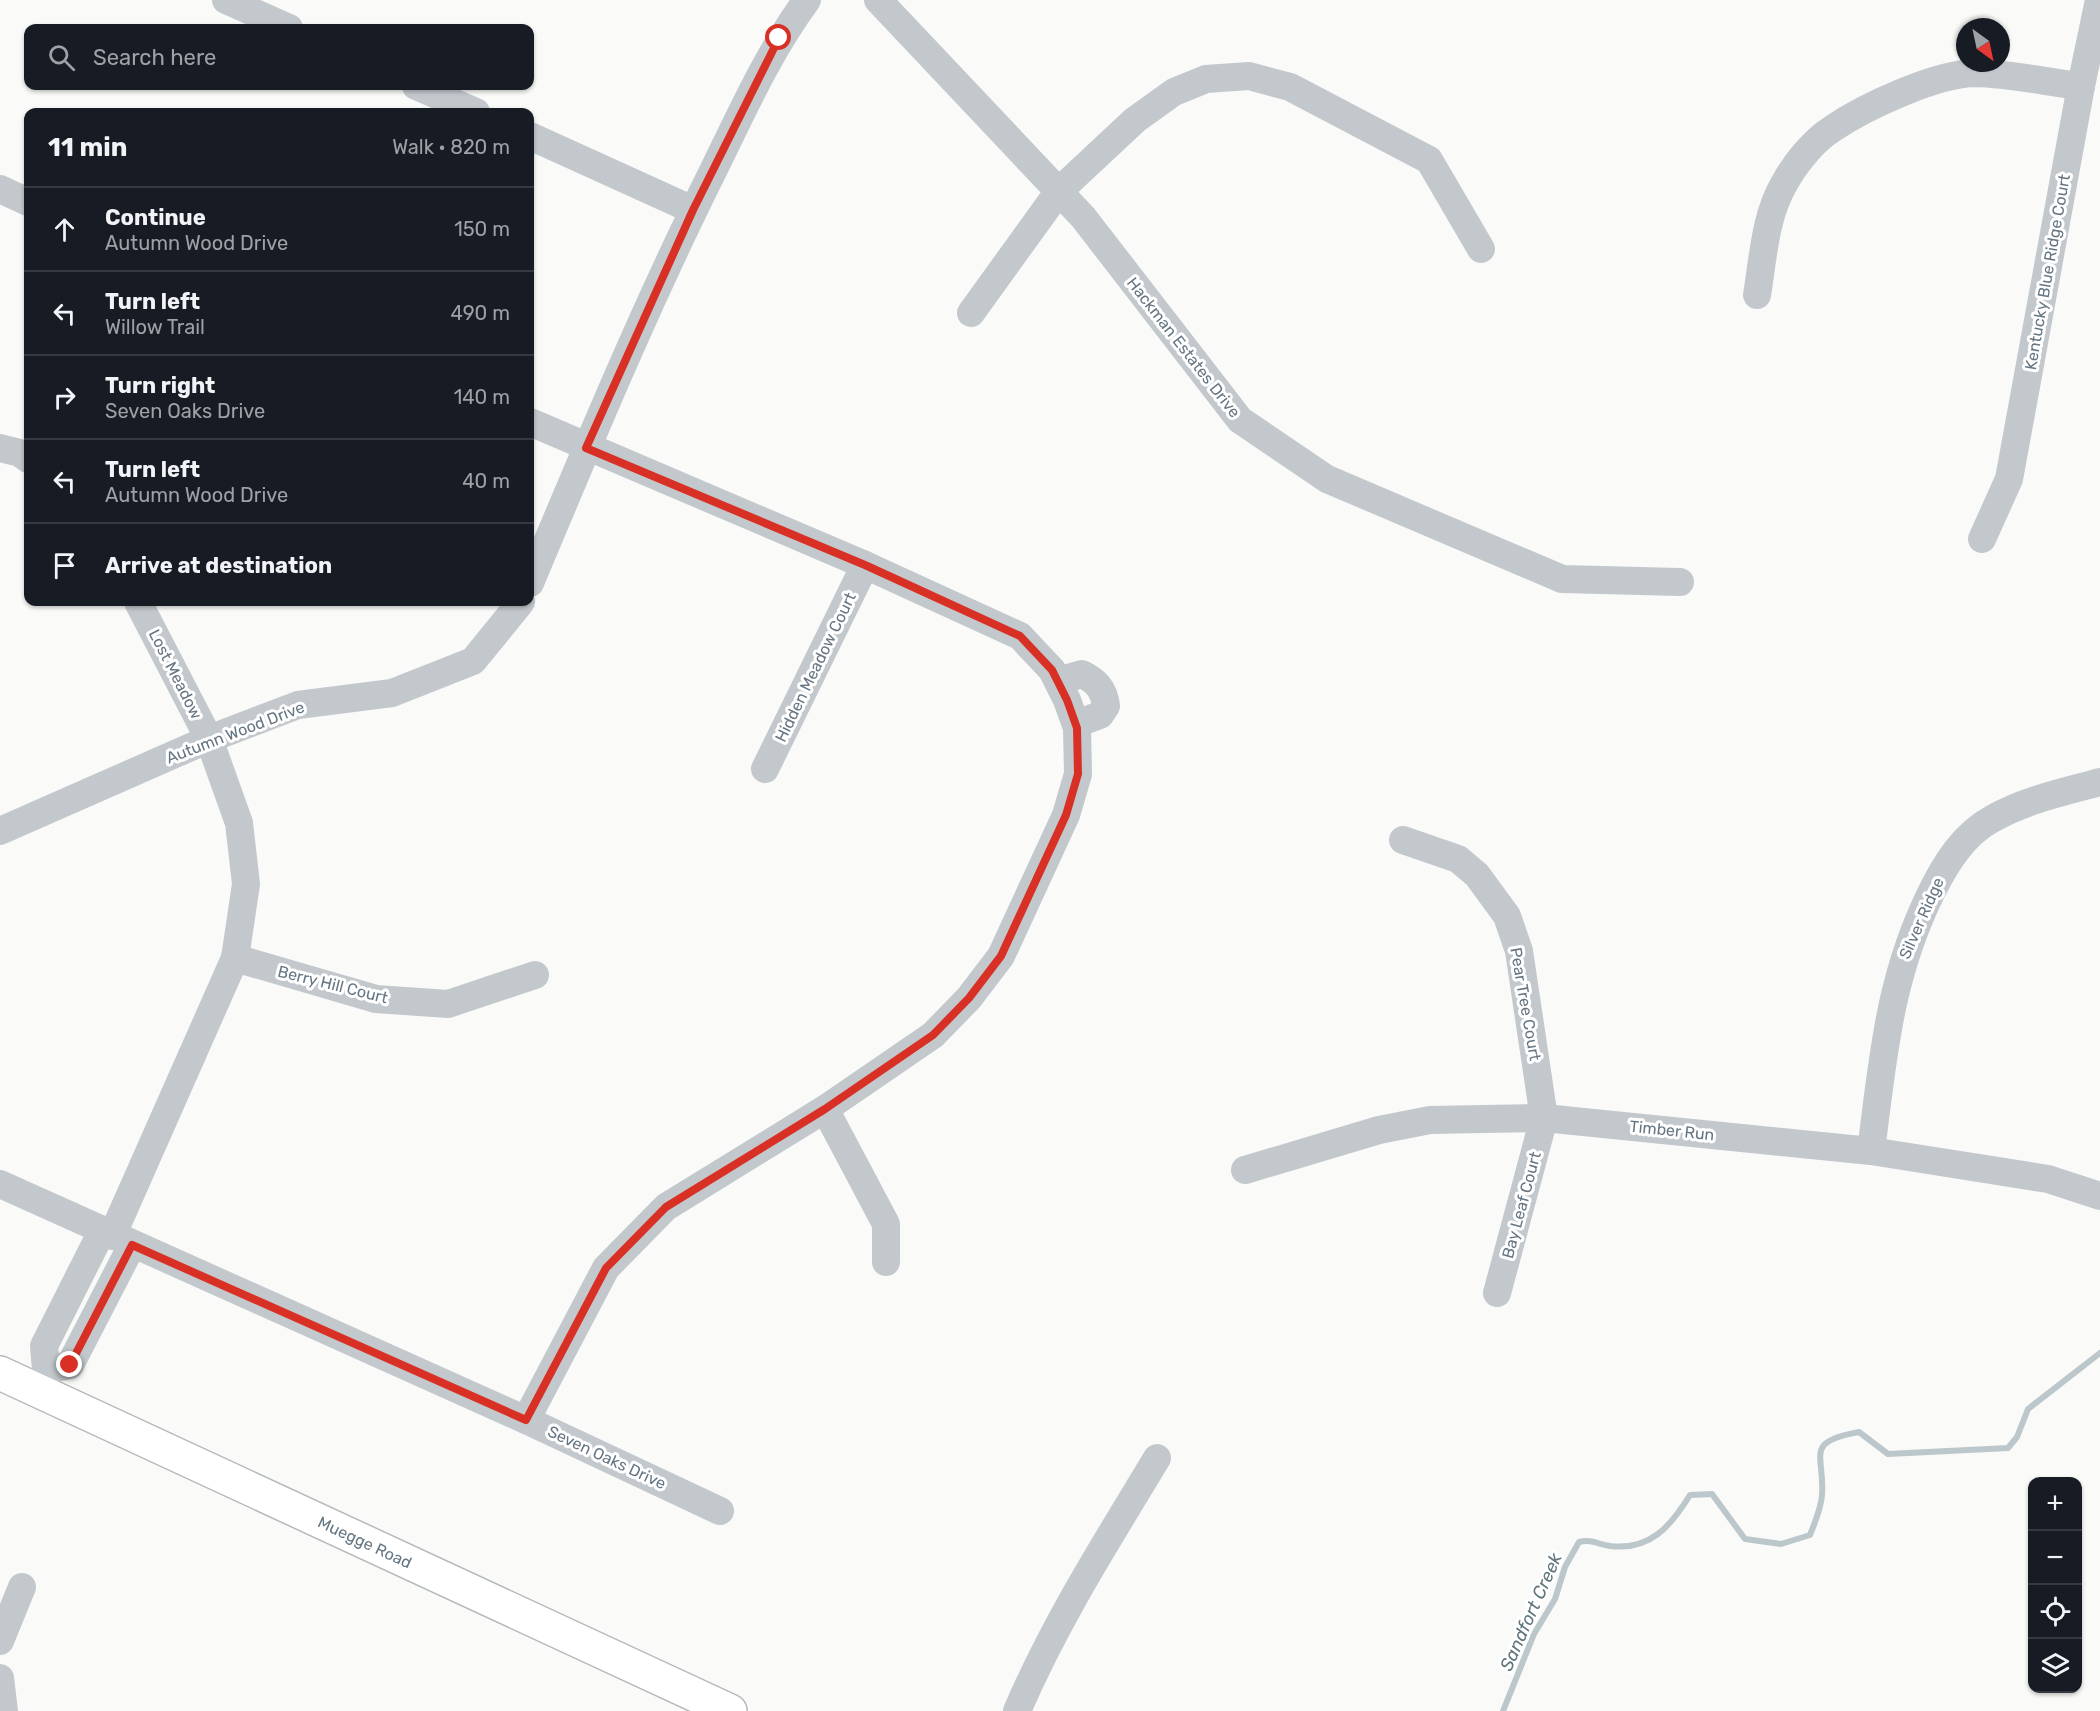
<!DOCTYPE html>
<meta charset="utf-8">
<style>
body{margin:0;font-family:Rubik,sans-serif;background:#20242c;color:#f1f3f6}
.controls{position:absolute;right:18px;bottom:18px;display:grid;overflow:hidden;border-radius:12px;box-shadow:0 2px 4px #0004}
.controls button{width:54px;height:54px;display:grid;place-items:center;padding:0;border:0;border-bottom:2px solid #363941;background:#171b24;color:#f1f3f6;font:30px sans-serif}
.compass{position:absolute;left:1956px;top:18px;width:54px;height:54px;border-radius:50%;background:#171b24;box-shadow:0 2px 4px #0004;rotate:147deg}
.stop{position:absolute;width:18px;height:18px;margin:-14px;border:4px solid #d93025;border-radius:50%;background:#fff}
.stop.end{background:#d93025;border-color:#fff;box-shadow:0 2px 6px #0008}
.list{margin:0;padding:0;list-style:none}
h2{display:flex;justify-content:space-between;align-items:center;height:78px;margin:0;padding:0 24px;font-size:26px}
h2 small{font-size:20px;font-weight:400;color:#9ea1a6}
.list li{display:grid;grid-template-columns:39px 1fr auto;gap:18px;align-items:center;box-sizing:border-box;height:84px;padding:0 24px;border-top:2px solid #363941}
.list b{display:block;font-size:22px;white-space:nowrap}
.list p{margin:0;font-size:20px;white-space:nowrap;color:#9ea1a6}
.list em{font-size:20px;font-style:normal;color:#9ea1a6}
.icon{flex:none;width:33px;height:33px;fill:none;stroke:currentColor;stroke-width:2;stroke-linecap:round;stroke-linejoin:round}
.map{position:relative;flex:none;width:2100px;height:1711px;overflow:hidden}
.search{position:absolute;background:#171b24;box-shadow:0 2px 4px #0004;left:24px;top:24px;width:510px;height:66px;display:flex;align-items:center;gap:15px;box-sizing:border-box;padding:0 21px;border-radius:12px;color:#9ea1a6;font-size:22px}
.panel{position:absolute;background:#171b24;box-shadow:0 2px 4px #0004;left:24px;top:108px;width:510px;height:498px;border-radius:12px}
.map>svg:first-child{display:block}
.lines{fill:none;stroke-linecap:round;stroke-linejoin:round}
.stream{stroke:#bbc7cb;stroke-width:6}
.major-casing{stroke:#b5babe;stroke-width:36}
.minor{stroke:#c3c8cc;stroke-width:28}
.major{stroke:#fff;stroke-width:33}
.route{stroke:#d93025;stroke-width:8}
.labels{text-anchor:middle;stroke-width:6;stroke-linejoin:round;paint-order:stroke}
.street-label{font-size:16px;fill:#657683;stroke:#fff}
.water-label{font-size:18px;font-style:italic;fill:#60757c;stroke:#fff}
</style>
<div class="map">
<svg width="2100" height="1711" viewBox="0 0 2100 1711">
<rect width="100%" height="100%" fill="#fafaf8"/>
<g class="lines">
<path class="stream" d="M 1503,1711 L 1534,1634 L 1555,1599 L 1565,1567 L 1579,1542 C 1591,1539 1598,1544 1610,1546 C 1650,1551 1671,1526 1690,1495 L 1712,1494 L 1745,1539 L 1781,1544 L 1810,1535 C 1815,1522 1821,1509 1822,1495 C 1825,1455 1803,1442 1859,1432 L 1888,1454 L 2008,1448 L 2017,1437 L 2028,1409 L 2100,1353"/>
<g class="major-casing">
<polyline id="major" points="0,1373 730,1711"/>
</g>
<g class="minor">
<polyline points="226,0 289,28"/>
<polyline points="878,0 1083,217 1240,420 1327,479 1562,579 1680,582"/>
<polyline points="416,86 476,112"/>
<polyline points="530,136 693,210"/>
<polyline points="0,189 28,202"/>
<path d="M 1757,295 C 1763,259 1765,216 1784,184 C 1794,165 1813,141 1832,129 C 1864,107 1937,73 1976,73 C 2011,74 2047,82 2081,86"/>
<polyline points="971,313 1059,191 1135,120 1174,92 1206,79 1249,76 1290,87 1429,160 1481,249"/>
<polyline points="0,448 20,453 28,459"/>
<polyline points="1982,539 2009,479 2081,86 2099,0"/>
<path d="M 530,583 C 588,445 646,305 713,171 C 742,112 768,53 807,0"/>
<path d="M 1058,681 L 1082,674 C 1096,681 1104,689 1106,706 L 1100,715 L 1076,724"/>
<polyline points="765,769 865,565"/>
<polyline points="0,831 209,739 298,705 392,693 473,661 521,602"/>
<polyline points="1403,840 1458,859 1477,875 1507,916 1519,951 1544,1118 1497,1293"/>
<polyline points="235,958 376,999 448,1004 535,975"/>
<polyline points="825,1109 886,1224 886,1262"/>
<path d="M 1871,1151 C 1883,1058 1889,977 1932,891 C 1946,863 1964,834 1992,819 C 2025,800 2064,792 2100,782"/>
<polyline points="1245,1170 1379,1130 1430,1120 1544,1118 1871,1151 2048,1179 2100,1196"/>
<polyline points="0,1184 526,1420 720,1511"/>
<polyline points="112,1236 235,958 246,884 239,823 209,739 138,602"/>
<polyline points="46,1370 70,1365 132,1245"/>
<polyline points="37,1390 46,1370 44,1346 102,1231"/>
<polyline points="526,1420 606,1268 666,1207 825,1109 933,1035 969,998 1001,956 1066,815 1078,774 1077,728 1067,700 1052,670 1020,636 865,565 530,422"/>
<polyline points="0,1641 22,1587"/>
<polyline points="0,1678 4,1711"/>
<path d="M 1017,1711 C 1055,1622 1107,1541 1157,1458"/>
</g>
<use href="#major" class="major"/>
</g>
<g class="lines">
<polyline class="route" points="70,1365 132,1245 526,1420 606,1268 666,1207 825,1109 933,1035 969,998 1001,956 1066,815 1078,774 1077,728 1067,700 1052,670 1020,636 865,565 586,448 693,210 779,38"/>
</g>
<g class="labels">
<g class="street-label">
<text transform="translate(2047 272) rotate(-80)" y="6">Kentucky Blue Ridge Court</text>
<text transform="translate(1184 347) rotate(52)" y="6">Hackman Estates Drive</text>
<text transform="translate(815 667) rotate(-64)" y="6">Hidden Meadow Court</text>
<text transform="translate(176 674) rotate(63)" y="6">Lost Meadow</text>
<text transform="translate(235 732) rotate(-21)" y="6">Autumn Wood Drive</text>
<text transform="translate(1921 918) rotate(-66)" y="6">Silver Ridge</text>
<text transform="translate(333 984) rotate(14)" y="6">Berry Hill Court</text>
<text transform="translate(1526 1004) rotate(80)" y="6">Pear Tree Court</text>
<text transform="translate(1672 1130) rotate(6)" y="6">Timber Run</text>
<text transform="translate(1521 1205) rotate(-75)" y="6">Bay Leaf Court</text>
<text transform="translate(607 1457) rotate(25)" y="6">Seven Oaks Drive</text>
<text transform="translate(365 1542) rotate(25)" y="6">Muegge Road</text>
</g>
<g class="water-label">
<text transform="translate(1531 1612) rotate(-66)" y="6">Sandfort Creek</text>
</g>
</g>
</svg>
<div class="controls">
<button>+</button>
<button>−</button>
<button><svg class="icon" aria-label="locate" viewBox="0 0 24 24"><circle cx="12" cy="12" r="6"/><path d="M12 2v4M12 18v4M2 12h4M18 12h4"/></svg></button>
<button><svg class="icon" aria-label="layers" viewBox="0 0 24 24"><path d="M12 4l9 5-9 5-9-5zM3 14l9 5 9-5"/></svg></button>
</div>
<svg class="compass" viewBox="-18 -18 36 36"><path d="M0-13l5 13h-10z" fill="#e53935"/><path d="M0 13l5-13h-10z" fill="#9ea1a6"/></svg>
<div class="stop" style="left:779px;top:38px"></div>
<div class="stop end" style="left:70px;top:1365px"></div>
<div class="search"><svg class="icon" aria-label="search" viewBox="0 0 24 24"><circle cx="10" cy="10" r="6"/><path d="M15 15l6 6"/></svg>Search here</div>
<section class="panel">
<h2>11 min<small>Walk · 820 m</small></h2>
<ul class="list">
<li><svg class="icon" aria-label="ahead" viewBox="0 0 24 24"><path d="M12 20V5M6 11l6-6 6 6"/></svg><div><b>Continue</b><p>Autumn Wood Drive</p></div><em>150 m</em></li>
<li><svg class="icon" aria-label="left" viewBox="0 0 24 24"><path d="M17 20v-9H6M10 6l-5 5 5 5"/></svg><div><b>Turn left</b><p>Willow Trail</p></div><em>490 m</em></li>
<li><svg class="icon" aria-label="right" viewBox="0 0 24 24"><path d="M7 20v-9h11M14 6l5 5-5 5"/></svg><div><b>Turn right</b><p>Seven Oaks Drive</p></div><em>140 m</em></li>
<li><svg class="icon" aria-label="left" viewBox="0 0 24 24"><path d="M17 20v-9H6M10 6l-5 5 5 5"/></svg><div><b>Turn left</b><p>Autumn Wood Drive</p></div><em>40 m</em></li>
<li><svg class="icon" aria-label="arrive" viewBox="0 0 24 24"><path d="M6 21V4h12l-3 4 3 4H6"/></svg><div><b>Arrive at destination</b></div></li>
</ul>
</section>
</div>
